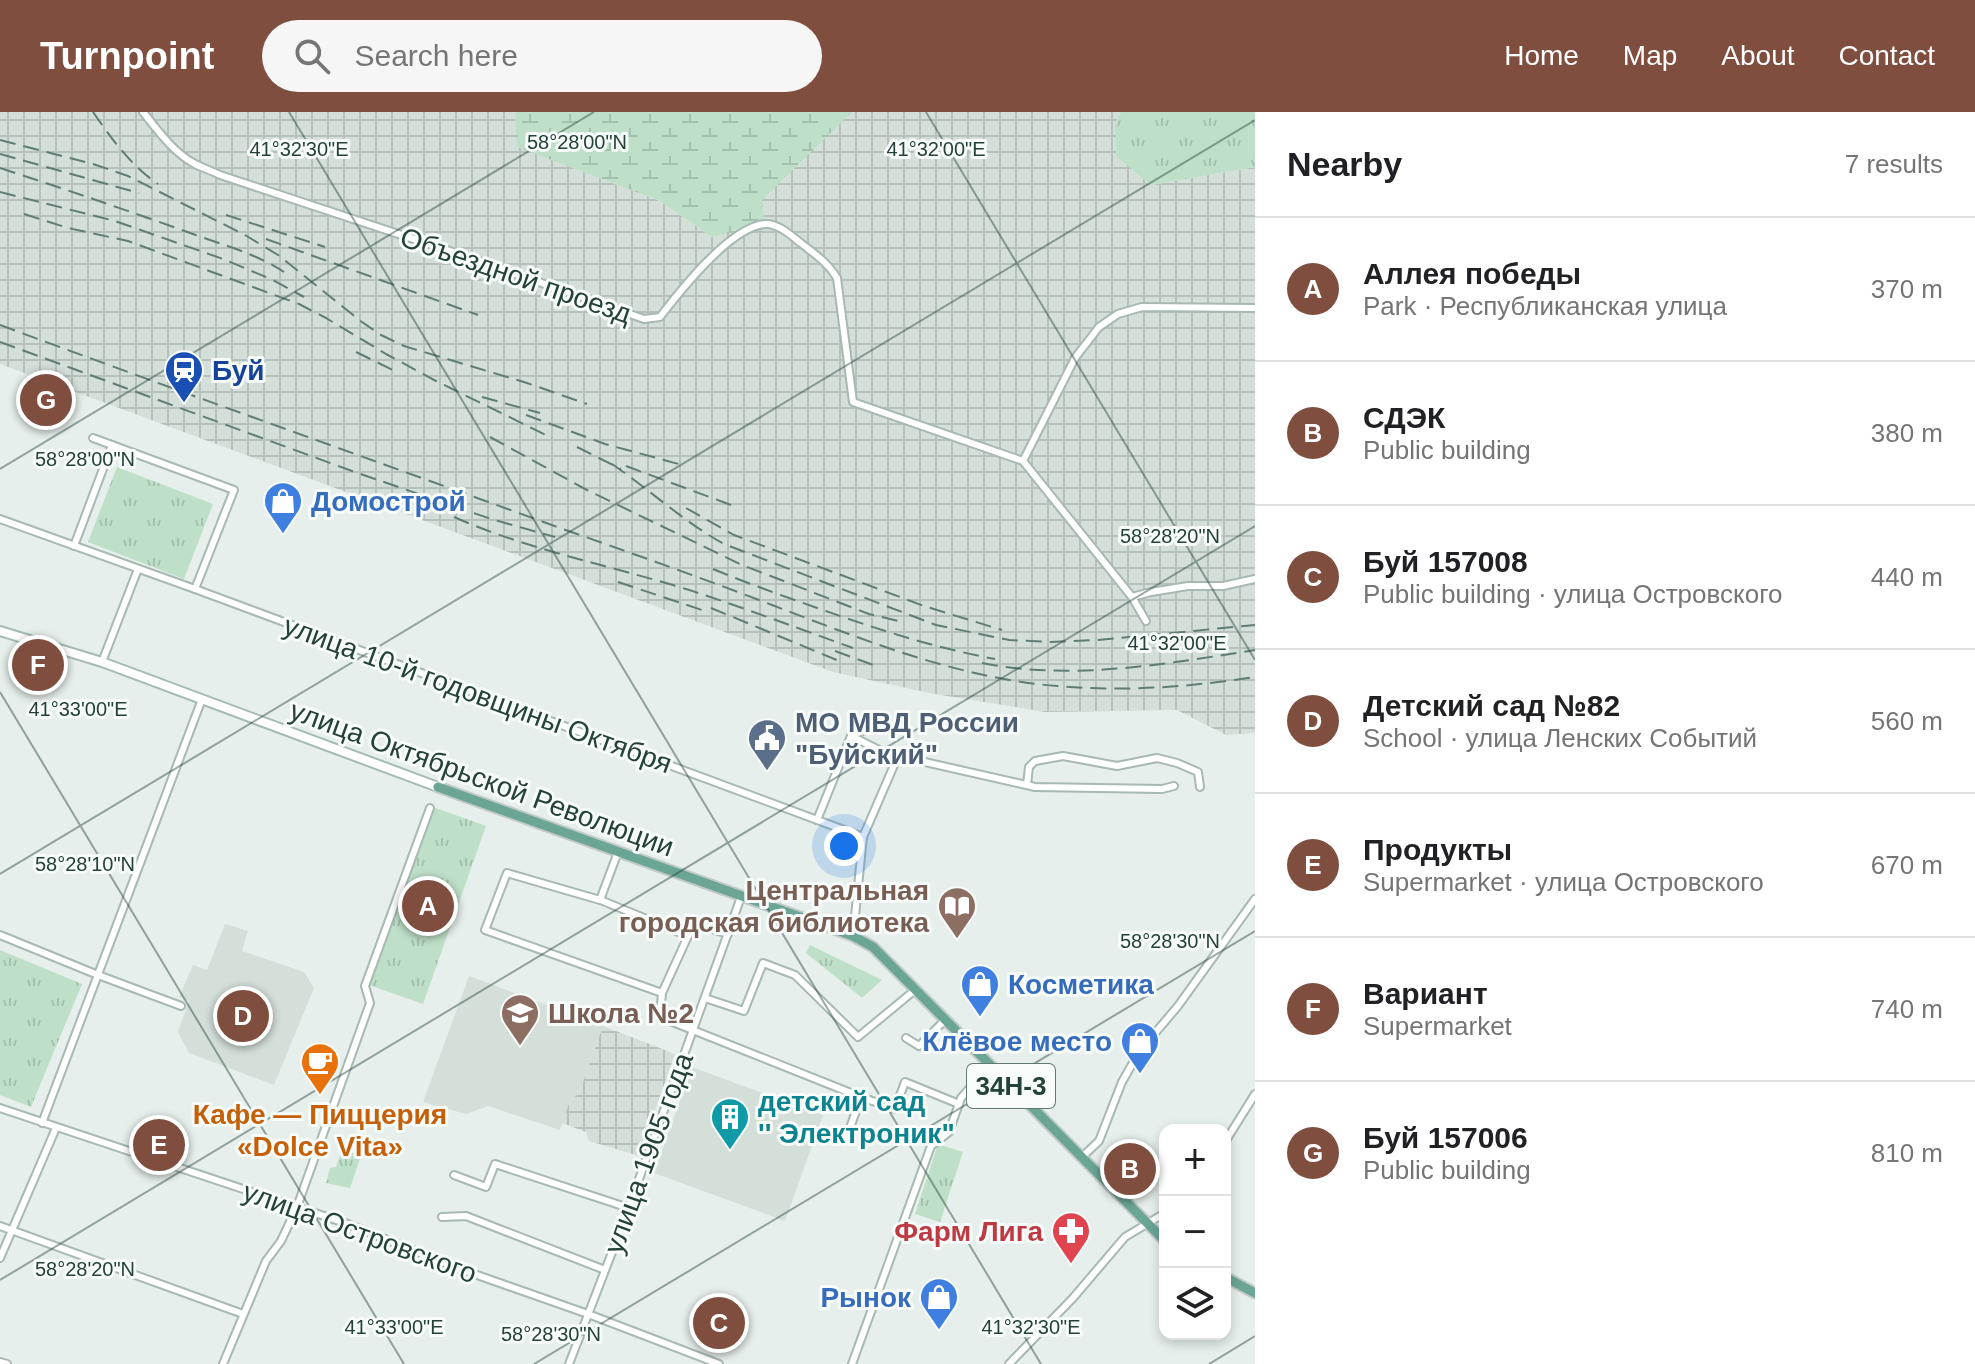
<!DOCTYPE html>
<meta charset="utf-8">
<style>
body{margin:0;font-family:Arial,sans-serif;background:#f6f6f6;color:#202124}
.controls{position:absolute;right:24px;bottom:24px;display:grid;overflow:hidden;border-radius:16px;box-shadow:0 4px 12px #0003}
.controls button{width:72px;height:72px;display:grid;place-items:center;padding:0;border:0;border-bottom:2px solid #e0e0e0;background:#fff;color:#202124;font:40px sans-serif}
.you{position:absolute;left:844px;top:734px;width:28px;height:28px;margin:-20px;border:6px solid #fff;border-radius:50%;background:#1a73e8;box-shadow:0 0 0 12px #1a73e833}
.badge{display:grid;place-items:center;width:52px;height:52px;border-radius:50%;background:#7f4e3f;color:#fff;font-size:26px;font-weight:700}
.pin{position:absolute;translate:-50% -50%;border:4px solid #fff;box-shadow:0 2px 8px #0006}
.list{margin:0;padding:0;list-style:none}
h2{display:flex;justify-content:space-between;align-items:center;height:104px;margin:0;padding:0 32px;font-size:34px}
h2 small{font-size:26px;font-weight:400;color:#757577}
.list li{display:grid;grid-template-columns:52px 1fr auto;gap:24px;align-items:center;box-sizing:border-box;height:144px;padding:0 32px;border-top:2px solid #e0e0e0}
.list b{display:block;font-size:30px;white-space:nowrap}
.list p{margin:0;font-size:26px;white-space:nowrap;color:#757577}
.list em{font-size:26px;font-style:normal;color:#757577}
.icon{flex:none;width:44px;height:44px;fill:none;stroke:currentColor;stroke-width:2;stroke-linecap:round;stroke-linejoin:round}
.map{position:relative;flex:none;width:1255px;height:1252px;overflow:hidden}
header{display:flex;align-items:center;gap:48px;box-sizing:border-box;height:112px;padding:0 40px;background:#7f4e3f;color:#fff}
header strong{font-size:38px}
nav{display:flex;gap:44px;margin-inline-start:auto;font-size:28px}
.search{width:560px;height:72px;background:#f6f6f6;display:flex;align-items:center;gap:20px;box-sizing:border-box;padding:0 28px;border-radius:44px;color:#757577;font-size:30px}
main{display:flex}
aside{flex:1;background:#fff}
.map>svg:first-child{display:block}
.built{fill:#d4dfda}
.industrial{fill:url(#industrial-grid)}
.grass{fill:url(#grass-tufts)}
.wetland{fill:url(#wetland-marsh)}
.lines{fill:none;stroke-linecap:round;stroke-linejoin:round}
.street-casing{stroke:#a8b8b2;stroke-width:10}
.secondary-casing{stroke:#a4bbb3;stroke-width:12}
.primary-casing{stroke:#c2cac8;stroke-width:13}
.street{stroke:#fff;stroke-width:6}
.secondary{stroke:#fff;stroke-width:8}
.primary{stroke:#6aa596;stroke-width:9}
.rail{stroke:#5f7d75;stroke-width:2;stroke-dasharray:16 8;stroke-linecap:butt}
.ticks{fill:none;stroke:#24423a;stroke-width:2;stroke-opacity:0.45}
.labels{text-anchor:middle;stroke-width:6;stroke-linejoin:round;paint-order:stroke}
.shield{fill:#f7fbf9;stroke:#637a73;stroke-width:2}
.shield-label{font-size:26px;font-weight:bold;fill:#24423a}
.street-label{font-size:28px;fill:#24423a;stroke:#f7fbf9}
.transit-label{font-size:28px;font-weight:bold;fill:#164399;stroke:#f7fbf9;text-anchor:start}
.shop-label{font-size:28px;font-weight:bold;fill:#366cbe;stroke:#f7fbf9;text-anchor:start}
.service-label{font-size:28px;font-weight:bold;fill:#4e5e75;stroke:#f7fbf9;text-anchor:start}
.education-label{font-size:28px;font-weight:bold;fill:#785e54;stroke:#f7fbf9;text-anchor:end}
.culture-label{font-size:28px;font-weight:bold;fill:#0d838f;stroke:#f7fbf9;text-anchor:start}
.food-label{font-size:28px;font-weight:bold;fill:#c56008;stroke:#f7fbf9}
.health-label{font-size:28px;font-weight:bold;fill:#be3a42;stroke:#f7fbf9;text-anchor:end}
.ticks-label{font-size:20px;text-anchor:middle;fill:#24423a;stroke:#f7fbf9;stroke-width:6;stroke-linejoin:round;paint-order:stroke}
</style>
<header>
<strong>Turnpoint</strong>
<div class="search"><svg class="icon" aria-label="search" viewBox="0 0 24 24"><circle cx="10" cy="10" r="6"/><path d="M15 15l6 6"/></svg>Search here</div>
<nav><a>Home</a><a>Map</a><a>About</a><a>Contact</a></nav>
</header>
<main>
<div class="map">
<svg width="1255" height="1252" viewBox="0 0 1255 1252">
<defs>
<pattern id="industrial-grid" width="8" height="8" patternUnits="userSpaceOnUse" patternTransform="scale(2)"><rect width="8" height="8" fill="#d4dfda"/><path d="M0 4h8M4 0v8" fill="none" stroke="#b6c1bc"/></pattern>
<pattern id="grass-tufts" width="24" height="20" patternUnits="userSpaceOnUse" patternTransform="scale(2)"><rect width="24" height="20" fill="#bfe0c8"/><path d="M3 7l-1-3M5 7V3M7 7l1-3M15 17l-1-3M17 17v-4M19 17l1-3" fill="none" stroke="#a4c1ad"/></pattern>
<pattern id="wetland-marsh" width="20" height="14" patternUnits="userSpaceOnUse" patternTransform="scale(2)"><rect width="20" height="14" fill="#bfe0c8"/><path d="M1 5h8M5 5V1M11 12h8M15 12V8" fill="none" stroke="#a4c1ad"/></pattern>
</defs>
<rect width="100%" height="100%" fill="#e6efeb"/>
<g class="built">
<polygon points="225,812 248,819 242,839 304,860 314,876 274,973 189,941 178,920 189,889 179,885 193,853 207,858"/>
<polygon points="469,864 603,914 579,981 570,989 560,1018 488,994 466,1002 423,990"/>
<polygon points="692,955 823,1003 785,1109 654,1061"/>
</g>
<g class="industrial">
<polygon points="0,0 515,0 518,35 660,89 712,125 739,67 811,0 1121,0 1115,12 1151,73 1255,55 1255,621 1226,623 1177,598 1045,600 929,581 833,560 0,252"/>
<polygon points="603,914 675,942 639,1044 589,1029 586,1020 562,1011 570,989 579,981"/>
</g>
<g class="grass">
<polygon points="1121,0 1255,0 1255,55 1151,73 1116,44 1115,12"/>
<polygon points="117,355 213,392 184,467 88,430"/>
<polygon points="433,695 486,714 423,892 369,873"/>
<polygon points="810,833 882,868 862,886 806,841"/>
<polygon points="0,838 82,872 31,995 0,983"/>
<polygon points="938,1032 963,1040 940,1110 915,1102"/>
<polygon points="342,1037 361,1044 350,1076 326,1071 330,1056 336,1055"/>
</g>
<polygon class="wetland" points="515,0 852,0 762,88 764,109 712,125 660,89 517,35"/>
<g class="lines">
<g class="street-casing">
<g id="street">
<path d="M 143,0 C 158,19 174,41 195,52 C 203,56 212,59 220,63 L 462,143 L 644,207 L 660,205 C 680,179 730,115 765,112 C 778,111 792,124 802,132 C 816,143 828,151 837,166 L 853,290 L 1023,349 L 1132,485 L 1146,509"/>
<polyline points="93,326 234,378 195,477"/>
<polyline points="1023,349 1075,246 1099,215 1118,202 1142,195 1255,196"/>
<polyline points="0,407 195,477 863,725"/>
<polyline points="74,434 112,333"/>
<polyline points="1132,485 1151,480 1188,474 1223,474 1255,467"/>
<polyline points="102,550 138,457"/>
<polyline points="851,624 885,641 1035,675 1162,677 1174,674"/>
<polyline points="1027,673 1029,655 1035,649 1063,644 1117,654 1157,646 1177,651 1198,660 1200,675"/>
<polyline points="817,708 851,624 867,617"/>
<polyline points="618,740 600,788 507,761 485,818 662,881 660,905 861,985 895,997 905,970 959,992"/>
<polyline points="598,787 688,824 695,812 728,822"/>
<polyline points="0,823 98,863 181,894"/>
<polyline points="853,824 863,725 898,644"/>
<polyline points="662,881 688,824"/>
<polyline points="705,886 744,899 763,851 795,863 858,925 915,878"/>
<polyline points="906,926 919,934 945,908"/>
<polyline points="0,996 345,1111 460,1157 588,1202 719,1252"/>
<polyline points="42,1011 202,587"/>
<polyline points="846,1027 861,985"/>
<polyline points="1225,1030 1255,982"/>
<polyline points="1082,1045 1099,1029 1122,970 1139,940 1178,894 1255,787"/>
<polyline points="454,1063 486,1075 495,1052 629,1096"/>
<polyline points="442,1105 466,1104 605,1158"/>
<polyline points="0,1114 243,1202"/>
<polyline points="0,1146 56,1016"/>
<polyline points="0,1250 7,1252"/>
<polyline points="223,1252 266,1149 281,1129 297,1095 370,891 365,874 430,696"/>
<polyline points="569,1252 621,1117 741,785"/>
<polyline points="852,1252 931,1034 949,1020 961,986 990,953"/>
<polyline points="1009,1252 1073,1186 1125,1125 1165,1101"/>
</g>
</g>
<g class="secondary-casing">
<polyline id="secondary" points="0,519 102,550 438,675"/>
</g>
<g class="primary-casing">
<g id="primary">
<polyline points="438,675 853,824 873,835 1165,1129"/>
<polyline points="1225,1165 1255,1181"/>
</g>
</g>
<use href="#street" class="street"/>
<use href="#secondary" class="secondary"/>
<use href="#primary" class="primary"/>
<g class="rail">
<path d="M 93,0 C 111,26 131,54 158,72"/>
<polyline points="0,28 93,52 128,64 245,123 278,143 362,210 381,223 404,234 527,271 587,292"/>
<polyline points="0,42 139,81"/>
<path d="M 0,56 C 65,77 129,99 193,122 C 223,133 257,142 284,160"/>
<polyline points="0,80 115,109 223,147 273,168 304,185"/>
<polyline points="24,102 68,116 128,129 299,192 326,206 386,242 436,269 552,326"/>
<polyline points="226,103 325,135"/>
<polyline points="266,127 478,203"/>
<path d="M 0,213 C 186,282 373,348 560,416 C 631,441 702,466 772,493 C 864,528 957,566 1057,574 C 1123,580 1190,575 1255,565"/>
<polyline points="0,230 352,359 491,407 555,425"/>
<polyline points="356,240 397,260"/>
<polyline points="482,285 540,301"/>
<polyline points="526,303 605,332 686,354"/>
<polyline points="490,325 587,378 742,453 869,502 898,509"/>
<polyline points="577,335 621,357"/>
<path d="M 612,352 C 650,378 684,410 724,432 L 936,513 L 1009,528 L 1051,530 L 1098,528 L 1255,513"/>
<polyline points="626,354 731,393"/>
<polyline points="686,396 734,423 924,494 1002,518"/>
<path d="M 454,405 C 529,438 608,453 686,477 C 742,495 797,516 853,536"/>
<path d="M 713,457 C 749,472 786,485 823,498 C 879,518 936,536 995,547"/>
<polyline points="618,470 708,500"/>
<polyline points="711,496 844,551"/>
<polyline points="835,539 876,554"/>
<path d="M 982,551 C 1073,569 1165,552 1255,538"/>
</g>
</g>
<path class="ticks" d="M 289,0 L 1041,1252M 926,0 L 1255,548M 0,357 L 594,0M 0,580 L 404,1252M 0,762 L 1255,8M 0,1168 L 1255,414M 534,1252 L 1255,819M 1209,1252 L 1255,1224"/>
<defs>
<g id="station-pin" transform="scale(2)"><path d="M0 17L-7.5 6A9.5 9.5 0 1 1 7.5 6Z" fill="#1a4fb4" stroke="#f7fbf9"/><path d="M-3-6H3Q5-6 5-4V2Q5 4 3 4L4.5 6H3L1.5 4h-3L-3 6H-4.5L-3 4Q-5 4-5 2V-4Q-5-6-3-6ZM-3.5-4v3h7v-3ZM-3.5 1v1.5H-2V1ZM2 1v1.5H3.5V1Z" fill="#fff"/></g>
<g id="shop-pin" transform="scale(2)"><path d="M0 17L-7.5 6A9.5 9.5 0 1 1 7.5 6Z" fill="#3f7fe0" stroke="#f7fbf9"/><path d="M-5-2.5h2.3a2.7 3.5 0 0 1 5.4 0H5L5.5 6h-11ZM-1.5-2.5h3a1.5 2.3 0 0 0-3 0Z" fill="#fff"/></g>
<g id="civic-pin" transform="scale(2)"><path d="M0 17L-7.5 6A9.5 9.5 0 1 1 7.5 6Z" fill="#5c6f8a" stroke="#f7fbf9"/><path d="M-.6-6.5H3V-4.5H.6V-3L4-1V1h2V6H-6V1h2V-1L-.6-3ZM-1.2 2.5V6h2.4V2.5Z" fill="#fff"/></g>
<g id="library-pin" transform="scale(2)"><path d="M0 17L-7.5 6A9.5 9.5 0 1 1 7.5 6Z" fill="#8d6e63" stroke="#f7fbf9"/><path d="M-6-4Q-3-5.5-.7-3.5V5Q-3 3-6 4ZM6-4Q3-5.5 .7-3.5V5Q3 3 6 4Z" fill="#fff"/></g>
<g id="school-pin" transform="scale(2)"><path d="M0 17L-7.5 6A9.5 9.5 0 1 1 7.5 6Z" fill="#8d6e63" stroke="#f7fbf9"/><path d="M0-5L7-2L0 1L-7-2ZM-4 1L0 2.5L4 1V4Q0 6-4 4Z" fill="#fff"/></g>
<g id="cafe-pin" transform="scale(2)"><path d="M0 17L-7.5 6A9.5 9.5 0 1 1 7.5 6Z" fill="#e8710a" stroke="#f7fbf9"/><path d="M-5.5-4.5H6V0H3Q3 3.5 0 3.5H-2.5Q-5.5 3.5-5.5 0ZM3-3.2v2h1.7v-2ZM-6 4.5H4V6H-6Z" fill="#fff"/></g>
<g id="building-pin" transform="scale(2)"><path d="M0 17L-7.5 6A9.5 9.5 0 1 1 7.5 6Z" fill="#0f9aa8" stroke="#f7fbf9"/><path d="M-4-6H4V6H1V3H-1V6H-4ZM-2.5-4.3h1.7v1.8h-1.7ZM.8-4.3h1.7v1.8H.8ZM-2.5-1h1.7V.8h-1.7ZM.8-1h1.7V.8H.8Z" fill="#fff"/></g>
<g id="pharmacy-pin" transform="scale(2)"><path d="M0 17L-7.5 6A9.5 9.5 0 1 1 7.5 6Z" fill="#e0444e" stroke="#f7fbf9"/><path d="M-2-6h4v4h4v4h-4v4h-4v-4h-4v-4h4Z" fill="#fff"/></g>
</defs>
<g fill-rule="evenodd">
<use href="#station-pin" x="184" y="258"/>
<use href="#shop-pin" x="283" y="389"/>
<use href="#civic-pin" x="767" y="626"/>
<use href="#library-pin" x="957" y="794"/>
<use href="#shop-pin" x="980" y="872"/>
<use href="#school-pin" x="520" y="901"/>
<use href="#shop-pin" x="1140" y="929"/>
<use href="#cafe-pin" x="320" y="950"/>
<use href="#building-pin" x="730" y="1005"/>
<use href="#pharmacy-pin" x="1071" y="1119"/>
<use href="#shop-pin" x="939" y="1185"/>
</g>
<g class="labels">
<rect class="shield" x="967" y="952" width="88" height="44" rx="6"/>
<g class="shield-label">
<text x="1011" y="983">34Н-3</text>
</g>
<g class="street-label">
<text transform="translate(516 163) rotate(19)" y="10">Объездной проезд</text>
<text transform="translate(478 582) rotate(20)" y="10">улица 10-й годовщины Октября</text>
<text transform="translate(482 666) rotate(20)" y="10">улица Октябрьской Революции</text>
<text transform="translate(648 1041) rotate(-70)" y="10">улица 1905 года</text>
<text transform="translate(360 1120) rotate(20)" y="10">улица Островского</text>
</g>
<g class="transit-label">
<text x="212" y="268">Буй</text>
</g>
<g class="shop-label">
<text x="311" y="399">Домострой</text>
<text x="1008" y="882">Косметика</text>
<text x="1112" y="939" text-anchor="end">Клёвое место</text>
<text x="911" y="1195" text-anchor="end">Рынок</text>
</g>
<g class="service-label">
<text x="795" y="620">МО МВД России<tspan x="795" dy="32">"Буйский"</tspan></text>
</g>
<g class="education-label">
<text x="929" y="788">Центральная<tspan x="929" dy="32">городская библиотека</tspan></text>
<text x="548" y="911" text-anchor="start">Школа №2</text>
</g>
<g class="culture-label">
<text x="758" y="999">детский сад<tspan x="758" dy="32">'' Электроник"</tspan></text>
</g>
<g class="food-label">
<text x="320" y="1012">Кафе — Пиццерия<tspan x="320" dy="32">«Dolce Vita»</tspan></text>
</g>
<g class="health-label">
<text x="1043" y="1129">Фарм Лига</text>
</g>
</g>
<g class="ticks-label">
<text x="577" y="37">58°28'00"N</text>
<text x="299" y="44">41°32'30"E</text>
<text x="936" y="44">41°32'00"E</text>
<text x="85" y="354">58°28'00"N</text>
<text x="1170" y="431">58°28'20"N</text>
<text x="1177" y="538">41°32'00"E</text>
<text x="78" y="604">41°33'00"E</text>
<text x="85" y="759">58°28'10"N</text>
<text x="1170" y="836">58°28'30"N</text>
<text x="85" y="1164">58°28'20"N</text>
<text x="394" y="1222">41°33'00"E</text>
<text x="1031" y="1222">41°32'30"E</text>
<text x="551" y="1229">58°28'30"N</text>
</g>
</svg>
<div class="controls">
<button>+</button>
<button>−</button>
<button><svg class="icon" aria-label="layers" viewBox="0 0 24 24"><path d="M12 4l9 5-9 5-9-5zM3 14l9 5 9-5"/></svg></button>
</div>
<div class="you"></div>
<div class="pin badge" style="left:428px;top:794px">A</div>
<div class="pin badge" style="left:1130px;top:1057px">B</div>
<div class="pin badge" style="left:719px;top:1211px">C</div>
<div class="pin badge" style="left:243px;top:904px">D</div>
<div class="pin badge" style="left:159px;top:1033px">E</div>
<div class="pin badge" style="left:38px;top:553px">F</div>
<div class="pin badge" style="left:46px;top:288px">G</div>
</div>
<aside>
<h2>Nearby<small>7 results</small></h2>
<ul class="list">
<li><span class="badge">A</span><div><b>Аллея победы</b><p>Park · Республиканская улица</p></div><em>370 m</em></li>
<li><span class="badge">B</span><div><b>СДЭК</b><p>Public building</p></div><em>380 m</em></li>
<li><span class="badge">C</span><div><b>Буй 157008</b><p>Public building · улица Островского</p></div><em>440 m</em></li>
<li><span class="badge">D</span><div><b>Детский сад №82</b><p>School · улица Ленских Событий</p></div><em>560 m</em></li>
<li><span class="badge">E</span><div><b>Продукты</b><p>Supermarket · улица Островского</p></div><em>670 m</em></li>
<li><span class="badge">F</span><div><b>Вариант</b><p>Supermarket</p></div><em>740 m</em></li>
<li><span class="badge">G</span><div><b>Буй 157006</b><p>Public building</p></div><em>810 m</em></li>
</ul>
</aside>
</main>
